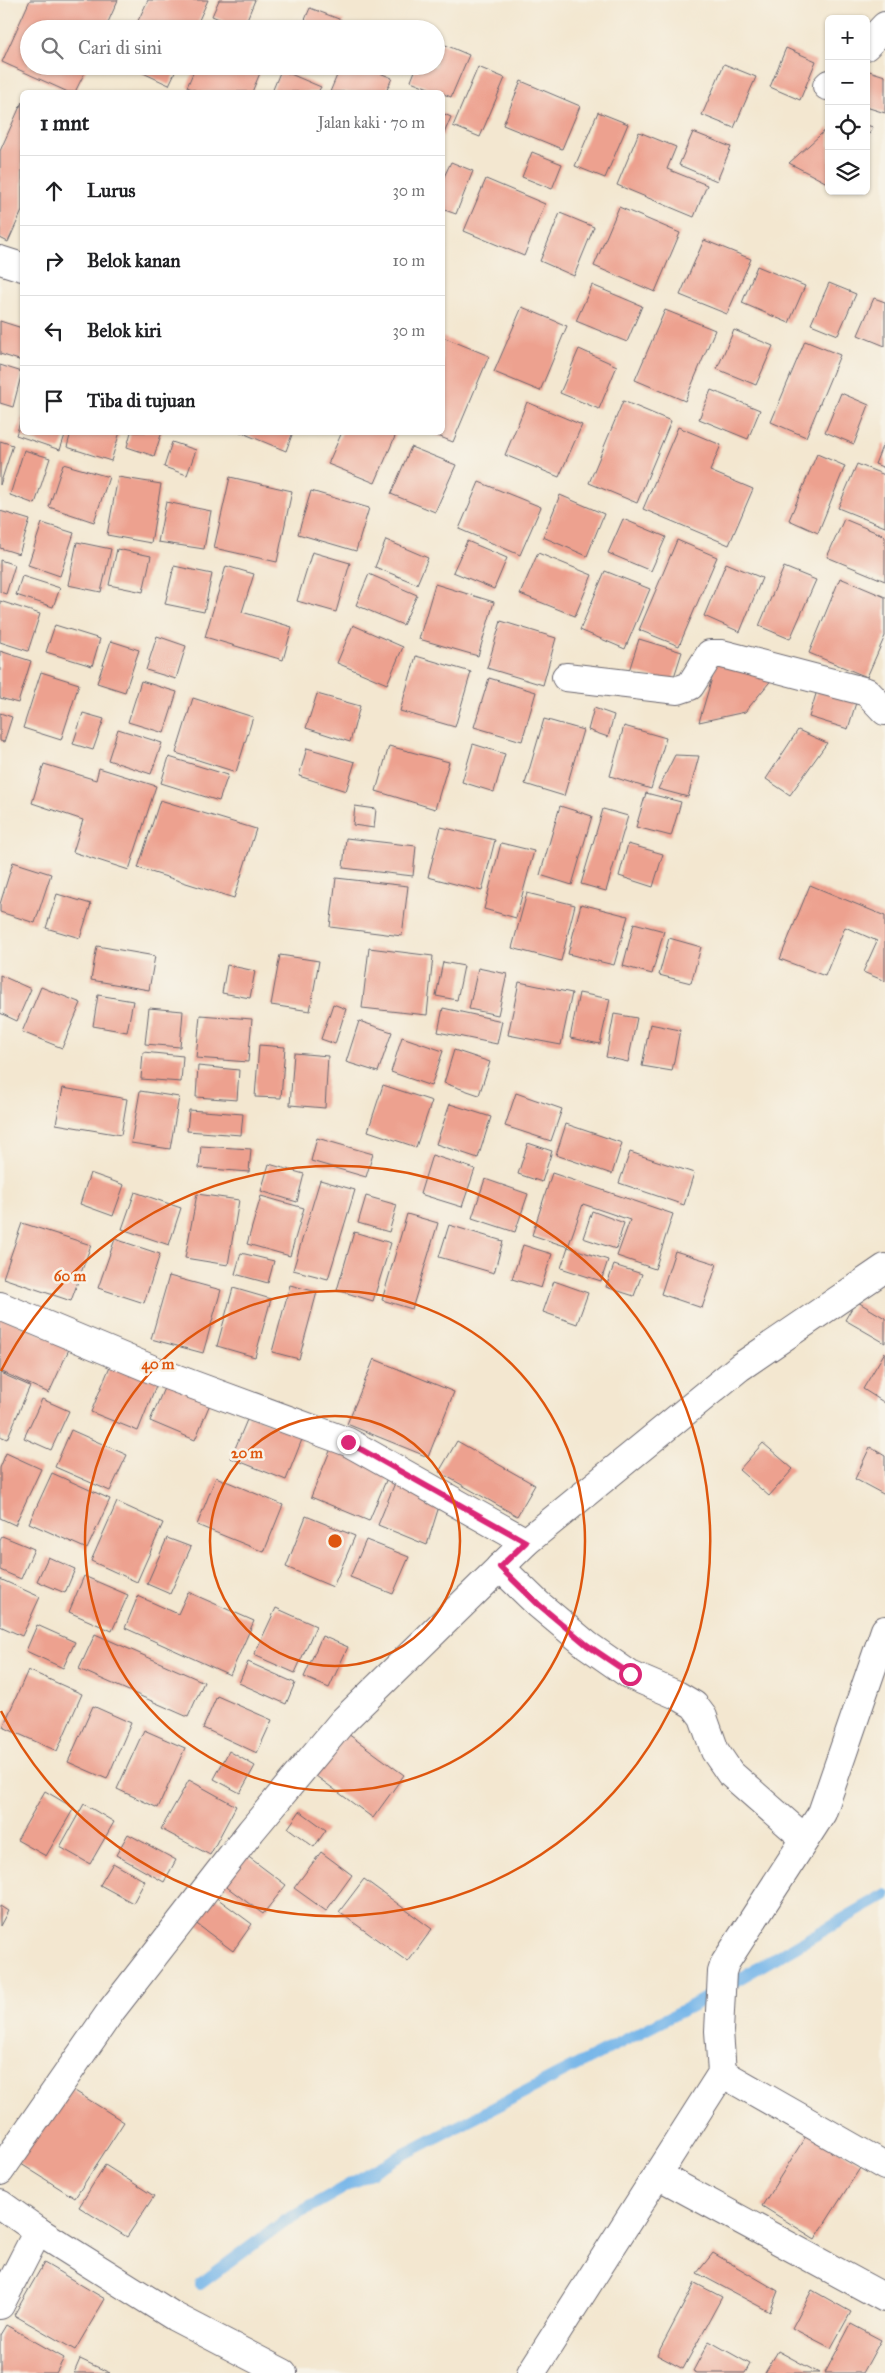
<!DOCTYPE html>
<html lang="id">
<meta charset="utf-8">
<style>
body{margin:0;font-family:"IM FELL Great Primer",serif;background:#f2f2f2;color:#202124}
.controls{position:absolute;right:15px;top:15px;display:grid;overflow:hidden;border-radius:8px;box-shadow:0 1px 4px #0004}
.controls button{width:45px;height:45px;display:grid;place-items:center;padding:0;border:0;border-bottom:1px solid #e0e0e0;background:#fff;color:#202124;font:25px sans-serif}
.stop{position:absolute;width:15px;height:15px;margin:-11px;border:4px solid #db2777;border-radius:50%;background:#fff}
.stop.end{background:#db2777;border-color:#fff;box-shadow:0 1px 5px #0008}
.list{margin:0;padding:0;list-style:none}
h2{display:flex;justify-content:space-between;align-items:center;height:65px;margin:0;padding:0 20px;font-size:21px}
h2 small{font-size:16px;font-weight:400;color:#757577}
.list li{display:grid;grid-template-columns:32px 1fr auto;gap:15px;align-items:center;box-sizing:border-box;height:70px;padding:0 20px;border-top:1px solid #e0e0e0}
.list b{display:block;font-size:19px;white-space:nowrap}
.list em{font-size:16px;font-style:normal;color:#757577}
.icon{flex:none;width:28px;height:28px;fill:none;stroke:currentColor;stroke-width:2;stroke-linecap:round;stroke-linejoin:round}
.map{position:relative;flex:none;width:885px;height:2373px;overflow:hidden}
.search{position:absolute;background:#fff;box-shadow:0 1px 4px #0004;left:20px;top:20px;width:425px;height:55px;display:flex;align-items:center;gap:12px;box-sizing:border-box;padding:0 18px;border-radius:28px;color:#757577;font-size:19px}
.panel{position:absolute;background:#fff;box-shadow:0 1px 4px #0004;left:20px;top:90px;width:425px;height:345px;border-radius:8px}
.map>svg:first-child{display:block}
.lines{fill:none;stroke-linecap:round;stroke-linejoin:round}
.stream{stroke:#74b5e9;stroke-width:12}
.building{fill:#eda18f}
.street-casing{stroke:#6b676f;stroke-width:30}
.street{stroke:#fff;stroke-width:28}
.route{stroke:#db2777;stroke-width:6}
.ring{fill:none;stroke:#de560e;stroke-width:2.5}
.centre{fill:#de560e;stroke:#f7f3e8;stroke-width:2.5}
.ring-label{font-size:15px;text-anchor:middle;font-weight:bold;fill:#de560e;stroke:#f7f3e8;stroke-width:5;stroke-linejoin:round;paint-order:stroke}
</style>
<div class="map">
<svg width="885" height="2373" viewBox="0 0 885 2373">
<rect width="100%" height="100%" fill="#f7f3e8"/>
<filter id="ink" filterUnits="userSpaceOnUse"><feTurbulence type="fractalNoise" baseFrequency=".02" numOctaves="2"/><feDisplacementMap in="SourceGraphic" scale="10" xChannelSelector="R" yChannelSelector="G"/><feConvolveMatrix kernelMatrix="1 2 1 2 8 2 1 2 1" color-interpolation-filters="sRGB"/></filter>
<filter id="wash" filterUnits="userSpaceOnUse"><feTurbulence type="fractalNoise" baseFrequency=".0096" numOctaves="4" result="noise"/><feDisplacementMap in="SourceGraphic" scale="20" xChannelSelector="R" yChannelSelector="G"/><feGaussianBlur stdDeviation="1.12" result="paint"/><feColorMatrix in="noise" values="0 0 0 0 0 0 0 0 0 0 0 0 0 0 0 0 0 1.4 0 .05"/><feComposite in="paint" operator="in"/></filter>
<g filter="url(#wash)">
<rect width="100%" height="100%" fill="#f3e7d0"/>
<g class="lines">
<polyline class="stream" points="200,2284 285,2221 393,2160 695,2004 885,1895"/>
</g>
<g id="blocks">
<g class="building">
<polygon points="30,0 118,0 105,29 29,29 29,66 88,66 75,92 68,92 2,62"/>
<polygon points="148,0 208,0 195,29 134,29"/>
<polygon points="219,0 255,0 243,29 212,16"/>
<polygon points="310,8 344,21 340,29 301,29"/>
<polygon points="436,41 469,55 451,97 411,81 417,66 436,66"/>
<polygon points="786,48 816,61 800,100 770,87"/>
<polygon points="724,64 756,77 734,128 702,115"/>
<polygon points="128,66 178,66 169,85"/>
<polygon points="196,66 263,66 252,92 200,92 187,87"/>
<polygon points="341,66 363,66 392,78 386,92 330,92"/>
<polygon points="478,67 505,78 480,137 453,126"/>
<polygon points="281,70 321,87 318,92 272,92"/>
<polygon points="866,70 885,76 885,113 866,107"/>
<polygon points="521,81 580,106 562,149 503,125"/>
<polygon points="22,102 22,211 8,242 0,238 0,151"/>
<polygon points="598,112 628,124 605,178 575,166"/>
<polygon points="442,113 451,117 443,136 442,136"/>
<polygon points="866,125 873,127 866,140"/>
<polygon points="829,127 829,184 789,163"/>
<polygon points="639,132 676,147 667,169 707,185 694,217 617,185"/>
<polygon points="693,132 731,147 717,181 679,165"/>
<polygon points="532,152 562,164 552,189 522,177"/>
<polygon points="451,162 473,171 456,214 442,209 442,181"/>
<polygon points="486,179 545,204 524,256 464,231"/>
<polygon points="619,207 680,233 655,292 594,266"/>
<polygon points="560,213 594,227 574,276 540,261"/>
<polygon points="704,240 751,259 727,314 680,295"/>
<polygon points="757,266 805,286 789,323 742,303"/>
<polygon points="829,283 856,294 838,335 811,324"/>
<polygon points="592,285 642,306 627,342 576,321"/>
<polygon points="874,298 885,302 885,346 858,335"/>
<polygon points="522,307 567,326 540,391 494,372"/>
<polygon points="665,310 715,330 685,401 635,380"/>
<polygon points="0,321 22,328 22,361 0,354"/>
<polygon points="734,330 773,346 756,385 717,369"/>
<polygon points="443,337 489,356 453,442 430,433 442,432"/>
<polygon points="805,341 840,355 806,437 771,422"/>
<polygon points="579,349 617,366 599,409 560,393"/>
<polygon points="0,365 22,372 13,407 0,403"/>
<polygon points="711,390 760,410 748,439 699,419"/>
<polygon points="841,393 869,405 854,444 825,432"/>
<polygon points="623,401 671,421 637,503 589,483"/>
<polygon points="527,402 582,425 559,477 505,455"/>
<polygon points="22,416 22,432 66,432 60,450 16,435"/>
<polygon points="678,427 721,445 710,471 753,489 729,545 643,509"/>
<polygon points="71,432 120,432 111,461 67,447"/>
<polygon points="131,432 162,432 154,456 127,447"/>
<polygon points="240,432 293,432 286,451"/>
<polygon points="342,432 397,432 375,483 328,464"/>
<polygon points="0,441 13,445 0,485"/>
<polygon points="172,442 196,450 187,475 164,467"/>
<polygon points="883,444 885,444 885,468 875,464"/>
<polygon points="411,447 456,465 435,512 391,494"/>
<polygon points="24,450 50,458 35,504 10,495"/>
<polygon points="817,454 845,466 818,533 789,520"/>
<polygon points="63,464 109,477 94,522 49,507"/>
<polygon points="857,464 885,475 885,527 838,508"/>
<polygon points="118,477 161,484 151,543 107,535"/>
<polygon points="230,477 292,491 277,562 214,548"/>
<polygon points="479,482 541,507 520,555 459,529"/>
<polygon points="311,491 369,508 356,551 298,534"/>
<polygon points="560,495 604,514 587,556 543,537"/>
<polygon points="166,502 211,511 204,549 158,542"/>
<polygon points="0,511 30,520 19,554 0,548"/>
<polygon points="623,519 666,537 651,571 608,553"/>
<polygon points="844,519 885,536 885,581 827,557"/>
<polygon points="42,523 74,533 60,576 28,565"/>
<polygon points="386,540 428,558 417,584 375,567"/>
<polygon points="677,540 717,557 679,646 639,630"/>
<polygon points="467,541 507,558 494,589 453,572"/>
<polygon points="77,542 111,549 101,592 68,585"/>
<polygon points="117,549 151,556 143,592 109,585"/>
<polygon points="312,552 350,563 336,612 297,601"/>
<polygon points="538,553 592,575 575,616 520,594"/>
<polygon points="0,560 15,565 6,594 0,592"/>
<polygon points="726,563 762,578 740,632 704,616"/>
<polygon points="174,566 212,574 204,612 165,604"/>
<polygon points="226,566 254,574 242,612 292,627 283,660 205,637"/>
<polygon points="784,567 816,580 790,639 759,626"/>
<polygon points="605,571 650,589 625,649 580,630"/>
<polygon points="369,574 417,595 403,625 356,605"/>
<polygon points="22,576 60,588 53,607 16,595"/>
<polygon points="840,578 885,597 885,636 867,677 809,653"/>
<polygon points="435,584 494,602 478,656 419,639"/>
<polygon points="0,601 40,614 28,651 0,642"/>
<polygon points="501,621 556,638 543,685 487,668"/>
<polygon points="55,625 100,639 92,666 46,652"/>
<polygon points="353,625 403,647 387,684 337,663"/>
<polygon points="157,636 186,646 176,679 146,670"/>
<polygon points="639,639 682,652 672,683 629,671"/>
<polygon points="111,641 139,650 125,692 97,683"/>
<polygon points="0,651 31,661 18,703 0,698"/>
<polygon points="416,656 471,672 455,727 400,711"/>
<polygon points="717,661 773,678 745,712 699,722"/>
<polygon points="41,672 79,684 61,740 23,728"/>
<polygon points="489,678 536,692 522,741 474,727"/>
<polygon points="141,681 177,692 164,733 128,722"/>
<polygon points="819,684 858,696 848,729 809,717"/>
<polygon points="317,694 360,706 350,742 306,728"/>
<polygon points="193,698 253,717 236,772 176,753"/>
<polygon points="594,708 614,715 608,737 588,730"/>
<polygon points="0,713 12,717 4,742 0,741"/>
<polygon points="83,713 104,719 93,750 73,744"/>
<polygon points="544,719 583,730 564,796 525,784"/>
<polygon points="624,726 666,738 651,789 610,776"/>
<polygon points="118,729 162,743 151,774 108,760"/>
<polygon points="798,730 827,743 790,795 766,779"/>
<polygon points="473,744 505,754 494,792 462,782"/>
<polygon points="389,746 449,762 435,809 376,791"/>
<polygon points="307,748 355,762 346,791 299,776"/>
<polygon points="675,755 699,756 688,797 658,789"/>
<polygon points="169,757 228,775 219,801 161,783"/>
<polygon points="44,764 96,780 99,768 156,786 129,870 73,852 83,820 32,803"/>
<polygon points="646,793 681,802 671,836 636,827"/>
<polygon points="160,800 256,829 234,898 138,868"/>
<polygon points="355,806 376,809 374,828 353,825"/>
<polygon points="560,806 592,816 572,885 540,875"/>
<polygon points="603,809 628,816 606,891 581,884"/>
<polygon points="441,827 495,840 482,891 428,877"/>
<polygon points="346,838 416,846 413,876 343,868"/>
<polygon points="501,843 534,851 516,918 484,909"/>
<polygon points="628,844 663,854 653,887 619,876"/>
<polygon points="13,862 51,874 35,923 0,912 0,904"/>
<polygon points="336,878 408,886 402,936 330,927"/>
<polygon points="810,885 885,916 885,981 863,972 877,941 845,927 825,976 780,959"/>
<polygon points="527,893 575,905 561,961 512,948"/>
<polygon points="57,894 91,904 80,938 46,928"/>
<polygon points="581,904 628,916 614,965 568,954"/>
<polygon points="634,923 664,931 652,974 623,966"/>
<polygon points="669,938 701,947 691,983 659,975"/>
<polygon points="97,946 155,956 149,990 91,980"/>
<polygon points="369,948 433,956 427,1015 362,1008"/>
<polygon points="280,955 319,961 310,1011 271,1005"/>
<polygon points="443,962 464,966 457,1000 436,996"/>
<polygon points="227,965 255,971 250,998 222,993"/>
<polygon points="478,968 507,974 498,1015 469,1009"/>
<polygon points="0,975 31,989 17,1021 0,1013"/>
<polygon points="519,982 572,993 561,1045 508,1035"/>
<polygon points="41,987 81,1003 62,1048 22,1032"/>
<polygon points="579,993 610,999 600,1044 570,1038"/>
<polygon points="98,995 133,1001 127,1032 93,1026"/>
<polygon points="333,1004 346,1009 335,1044 321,1039"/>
<polygon points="149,1008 183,1011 180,1047 145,1044"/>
<polygon points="443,1008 502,1021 497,1044 438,1032"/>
<polygon points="614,1014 637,1018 628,1062 606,1057"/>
<polygon points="200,1015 252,1019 248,1062 196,1058"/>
<polygon points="359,1021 392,1032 378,1072 346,1062"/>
<polygon points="650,1024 680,1030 672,1071 642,1066"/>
<polygon points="402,1037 443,1051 431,1086 391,1072"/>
<polygon points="259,1045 285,1047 281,1098 255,1097"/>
<polygon points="454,1050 490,1062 479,1095 444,1083"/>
<polygon points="143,1052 183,1056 181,1082 141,1079"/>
<polygon points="294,1053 328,1056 325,1108 290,1105"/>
<polygon points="198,1066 239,1070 237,1100 196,1097"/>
<polygon points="383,1085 432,1101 416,1147 368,1131"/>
<polygon points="63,1088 127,1099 121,1135 56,1124"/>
<polygon points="140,1091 179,1097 170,1149 131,1143"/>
<polygon points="516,1093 562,1109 551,1141 505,1126"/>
<polygon points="450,1104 491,1117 478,1158 436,1144"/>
<polygon points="189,1110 243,1114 241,1135 187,1131"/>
<polygon points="566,1124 622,1143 612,1174 556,1155"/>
<polygon points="317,1138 373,1154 366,1177 311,1161"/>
<polygon points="528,1143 552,1151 542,1182 518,1174"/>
<polygon points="201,1146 251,1149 249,1172 199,1168"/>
<polygon points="630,1152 694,1173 684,1205 619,1183"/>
<polygon points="432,1155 475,1169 462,1207 420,1194"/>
<polygon points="269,1164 304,1174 297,1202 261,1191"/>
<polygon points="90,1173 124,1185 113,1216 80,1204"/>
<polygon points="552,1173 673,1214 655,1269 617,1256 630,1220 583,1204 568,1247 608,1260 601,1281 561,1268 568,1247 532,1235"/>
<polygon points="485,1179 528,1194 515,1232 472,1218"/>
<polygon points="320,1180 355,1190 328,1279 293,1270"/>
<polygon points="135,1192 181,1208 169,1245 122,1229"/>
<polygon points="197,1194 239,1200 228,1265 185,1258"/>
<polygon points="261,1196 304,1208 290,1256 247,1244"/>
<polygon points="366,1196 397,1205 389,1232 358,1223"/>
<polygon points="592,1211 624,1223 616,1249 583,1238"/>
<polygon points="407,1214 438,1223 412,1309 382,1300"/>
<polygon points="22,1223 91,1245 71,1301 3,1278"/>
<polygon points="449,1225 503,1241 494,1273 439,1257"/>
<polygon points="354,1232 391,1243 373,1301 337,1290"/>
<polygon points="115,1239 160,1254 144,1303 98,1288"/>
<polygon points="523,1245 552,1254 541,1288 512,1279"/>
<polygon points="675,1251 717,1264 702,1308 661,1294"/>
<polygon points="241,1253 274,1261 268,1283 235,1274"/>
<polygon points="614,1265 642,1274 634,1296 606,1287"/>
<polygon points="169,1276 221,1290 203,1353 151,1339"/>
<polygon points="554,1281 588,1293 577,1324 543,1312"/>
<polygon points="290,1285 317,1292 299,1359 272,1352"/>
<polygon points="233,1288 271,1299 255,1357 217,1346"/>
<polygon points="856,1301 885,1318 885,1343 845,1320"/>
<polygon points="0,1316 70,1347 49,1393 0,1371"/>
<polygon points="885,1352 885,1403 863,1389"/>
<polygon points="113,1359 159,1378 138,1431 91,1412"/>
<polygon points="374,1359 454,1392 428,1457 347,1424"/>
<polygon points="0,1373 30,1386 7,1439 0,1436"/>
<polygon points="167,1381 212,1399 195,1440 150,1421"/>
<polygon points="42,1399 69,1411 51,1450 24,1438"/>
<polygon points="249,1415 303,1437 286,1480 231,1458"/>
<polygon points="71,1430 127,1455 110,1491 55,1467"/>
<polygon points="457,1441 535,1485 517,1516 439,1472"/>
<polygon points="763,1443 793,1469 769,1496 739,1470"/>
<polygon points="332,1446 390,1471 369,1521 311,1497"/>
<polygon points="870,1447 885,1456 885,1495 855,1479"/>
<polygon points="6,1453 41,1469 15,1525 0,1518 0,1468"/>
<polygon points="52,1473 110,1499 87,1549 29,1523"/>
<polygon points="216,1477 283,1505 264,1552 197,1525"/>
<polygon points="397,1478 441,1500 427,1545 378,1525"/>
<polygon points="117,1502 163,1523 137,1582 91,1561"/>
<polygon points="306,1516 355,1536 333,1587 286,1567"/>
<polygon points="2,1536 34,1549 21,1579 0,1570 0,1541"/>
<polygon points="167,1538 191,1547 170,1594 147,1584"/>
<polygon points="366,1540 409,1557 393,1594 350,1577"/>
<polygon points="48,1557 75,1569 65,1593 37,1581"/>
<polygon points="84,1576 128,1595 112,1631 69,1612"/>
<polygon points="0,1579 40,1597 22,1636 0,1626"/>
<polygon points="188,1592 254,1621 230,1675 125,1628 138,1596 178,1614"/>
<polygon points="276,1608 316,1626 295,1673 254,1655"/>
<polygon points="37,1625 75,1642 63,1668 26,1651"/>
<polygon points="95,1634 204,1682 188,1717 79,1669"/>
<polygon points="322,1636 348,1647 329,1688 304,1677"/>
<polygon points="248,1662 295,1683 286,1704 239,1683"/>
<polygon points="28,1670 82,1694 57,1751 3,1727"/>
<polygon points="217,1696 272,1720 257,1753 203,1728"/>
<polygon points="93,1706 131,1723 107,1779 68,1762"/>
<polygon points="144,1730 185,1748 158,1808 117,1789"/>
<polygon points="344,1731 404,1775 373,1818 312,1773"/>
<polygon points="229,1751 255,1766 240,1793 214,1779"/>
<polygon points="189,1780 236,1806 210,1855 161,1829"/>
<polygon points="45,1791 74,1808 46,1856 17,1840"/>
<polygon points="84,1804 114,1822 90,1864 60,1847"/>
<polygon points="300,1811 326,1830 314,1847 288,1828"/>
<polygon points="128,1834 176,1860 164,1882 116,1855"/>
<polygon points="242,1852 286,1885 263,1914 220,1882"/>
<polygon points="321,1852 352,1875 326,1911 294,1888"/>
<polygon points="113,1863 145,1881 133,1903 100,1885"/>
<polygon points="364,1879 432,1929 408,1962 339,1912"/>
<polygon points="210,1893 252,1924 233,1951 190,1919"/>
<polygon points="0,1906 8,1911 0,1926"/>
<polygon points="67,2086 124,2122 75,2198 18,2162"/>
<polygon points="809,2131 862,2165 815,2239 762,2206"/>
<polygon points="105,2165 154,2196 127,2237 79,2207"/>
<polygon points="713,2253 778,2291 770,2312 697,2273"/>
<polygon points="44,2263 105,2299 75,2350 14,2315"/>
<polygon points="695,2283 722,2297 683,2369 657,2355"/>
<polygon points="812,2290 851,2312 831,2348 792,2328"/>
<polygon points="851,2324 881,2340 863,2373 825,2373"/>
<polygon points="6,2325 64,2358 56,2373 0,2373 0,2335"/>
<polygon points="709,2341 750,2364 745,2373 697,2373 693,2371"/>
<polygon points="778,2351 819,2373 765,2373"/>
<polygon points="80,2359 110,2373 74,2373"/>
</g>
</g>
</g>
<g filter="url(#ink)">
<use href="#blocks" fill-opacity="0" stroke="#6b676f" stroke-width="1"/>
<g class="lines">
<g class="street-casing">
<g id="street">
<polyline points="866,46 885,26"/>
<polyline points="827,86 829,84"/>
<polyline points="0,260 22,267"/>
<polyline points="566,677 678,690 690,686 710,654 722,654 867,692 885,711"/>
<polyline points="0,1306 161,1373 348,1442 526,1542"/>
<polyline points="500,1567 538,1604 587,1645 630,1675 677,1695 694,1705 703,1717 715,1751 730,1773 805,1839"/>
<polyline points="722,2073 885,2166"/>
<polyline points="0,2171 111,2011 251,1831 342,1722 526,1542 740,1367 885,1268"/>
<polyline points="658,2175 885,2298"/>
<polyline points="0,2204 38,2231 175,2317 283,2373"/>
<polyline points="0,2305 38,2231"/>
<polyline points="531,2373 722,2073 719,2031 722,1972 725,1963 822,1813 885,1630"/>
</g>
</g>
<use href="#street" class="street"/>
</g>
</g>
<g class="lines" filter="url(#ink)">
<polyline class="route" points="348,1442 526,1542 500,1567 538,1604 587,1645 630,1674"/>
</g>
<g class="ring">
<circle cx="335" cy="1541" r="125"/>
<circle cx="335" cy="1541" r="250"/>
<path d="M1 1371A375 375 0 1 1 1 1711"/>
</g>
<circle cx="335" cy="1541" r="8" class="centre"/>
<g class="ring-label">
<text x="70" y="1281">60 m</text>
<text x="158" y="1369">40 m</text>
<text x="247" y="1458">20 m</text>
</g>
</svg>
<div class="controls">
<button>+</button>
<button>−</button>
<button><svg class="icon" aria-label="locate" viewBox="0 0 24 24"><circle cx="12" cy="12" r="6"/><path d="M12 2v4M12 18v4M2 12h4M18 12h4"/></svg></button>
<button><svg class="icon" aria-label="layers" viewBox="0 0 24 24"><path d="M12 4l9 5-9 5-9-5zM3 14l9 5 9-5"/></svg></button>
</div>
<div class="stop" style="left:630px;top:1674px"></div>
<div class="stop end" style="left:348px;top:1442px"></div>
<div class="search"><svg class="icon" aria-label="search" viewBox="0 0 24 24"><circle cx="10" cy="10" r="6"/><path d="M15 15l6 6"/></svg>Cari di sini</div>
<section class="panel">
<h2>1 mnt<small>Jalan kaki · 70 m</small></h2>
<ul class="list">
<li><svg class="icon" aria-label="ahead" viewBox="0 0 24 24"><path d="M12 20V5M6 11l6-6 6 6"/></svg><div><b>Lurus</b></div><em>30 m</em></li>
<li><svg class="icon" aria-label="right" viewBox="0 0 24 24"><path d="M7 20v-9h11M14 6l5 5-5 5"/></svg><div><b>Belok kanan</b></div><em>10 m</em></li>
<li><svg class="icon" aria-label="left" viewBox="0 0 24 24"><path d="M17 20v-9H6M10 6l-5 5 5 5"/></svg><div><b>Belok kiri</b></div><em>30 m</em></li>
<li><svg class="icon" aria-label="arrive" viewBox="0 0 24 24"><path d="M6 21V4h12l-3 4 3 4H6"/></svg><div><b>Tiba di tujuan</b></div></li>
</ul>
</section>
</div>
